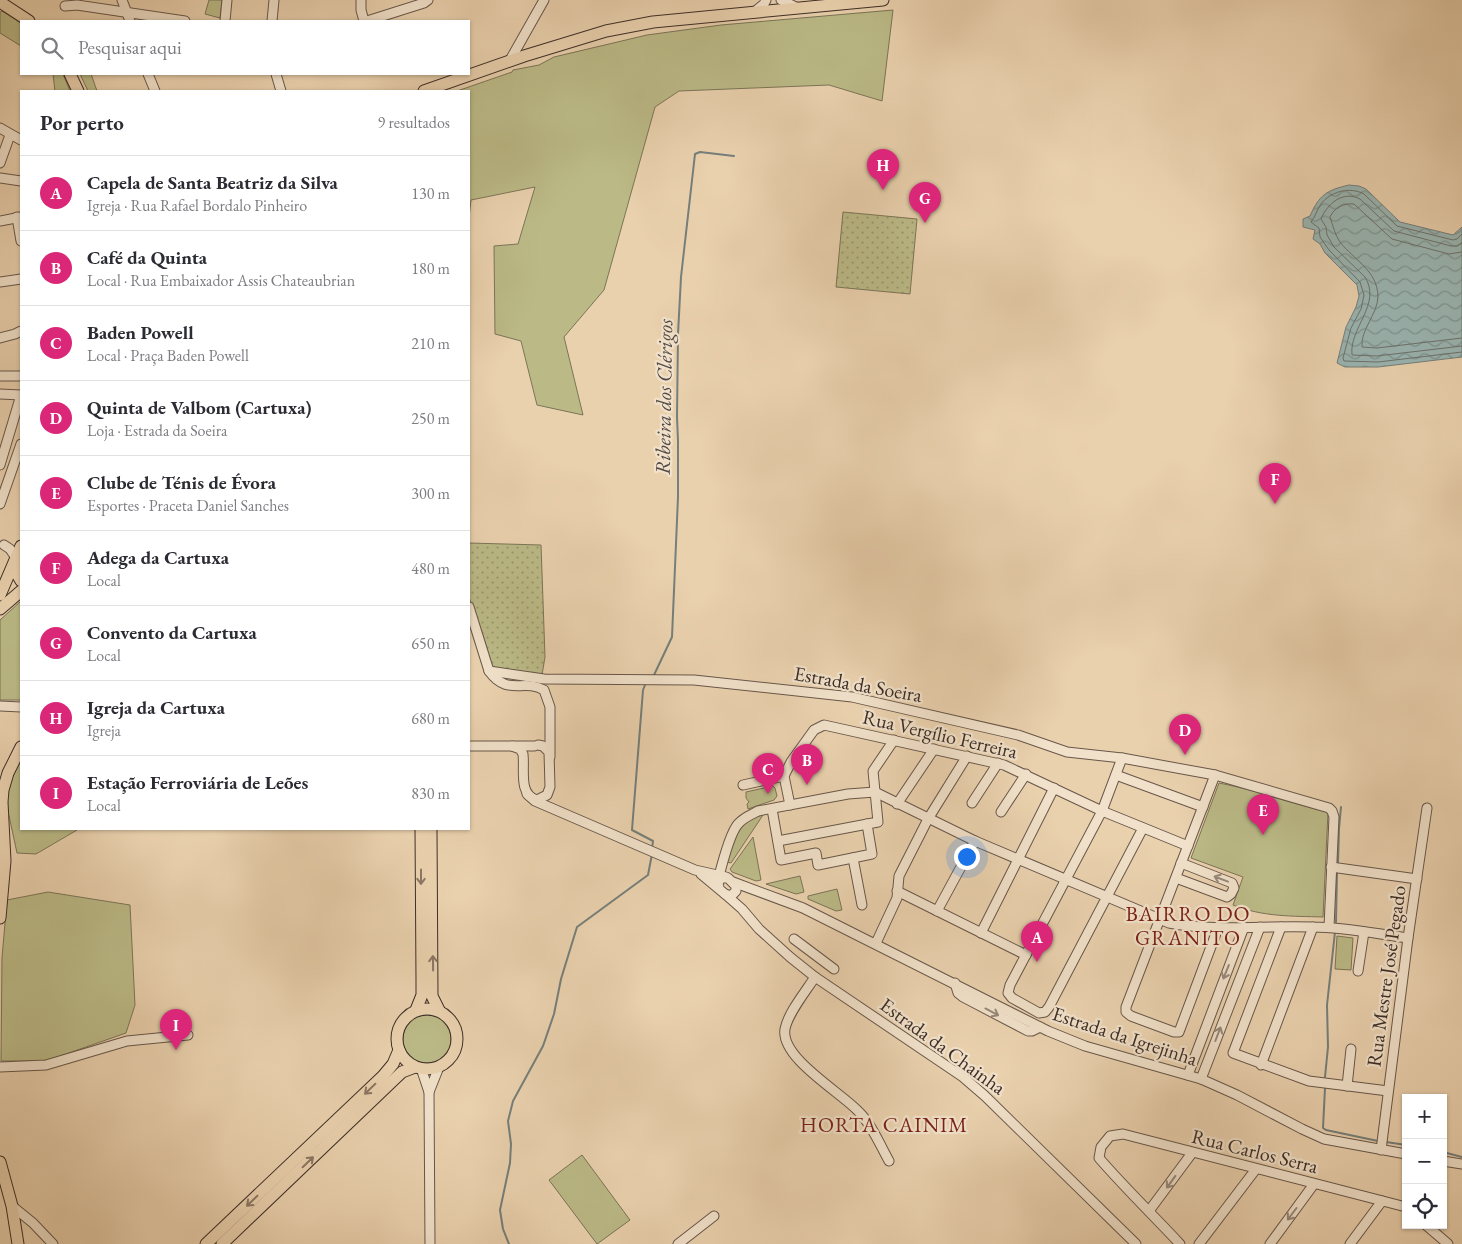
<!DOCTYPE html>
<html lang="pt">
<meta charset="utf-8">
<style>
body{margin:0;font-family:"EB Garamond",serif;background:#f2f2f3;color:#2b2b33}
.controls{position:absolute;right:15px;bottom:15px;display:grid;overflow:hidden;border-radius:0px;box-shadow:0 1px 4px #0004}
.controls button{width:45px;height:45px;display:grid;place-items:center;padding:0;border:0;border-bottom:1px solid #e1e1e2;background:#fff;color:#2b2b33;font:25px sans-serif}
.you{position:absolute;left:966px;top:856px;width:18px;height:18px;margin:-12px;border:4px solid #fff;border-radius:50%;background:#1a73e8;box-shadow:0 0 0 8px #1a73e833}
.badge{display:grid;place-items:center;width:32px;height:32px;border-radius:50%;background:#db2777;color:#fff;font-size:16px;font-weight:700}
.pin{position:absolute;translate:-50% -41px;filter:drop-shadow(0 1px 2px #0008)}
.pin::after{content:'';position:absolute;top:26px;width:18px;height:15px;background:inherit;clip-path:polygon(0 0,100% 0,50% 100%)}
.list{margin:0;padding:0;list-style:none}
h2{display:flex;justify-content:space-between;align-items:center;height:65px;margin:0;padding:0 20px;font-size:21px}
h2 small{font-size:16px;font-weight:400;color:#7c7c81}
.list li{display:grid;grid-template-columns:32px 1fr auto;gap:15px;align-items:center;box-sizing:border-box;height:75px;padding:0 20px;border-top:1px solid #e1e1e2}
.list b{display:block;font-size:19px;white-space:nowrap}
.list p{margin:0;font-size:16px;white-space:nowrap;color:#7c7c81}
.list em{font-size:16px;font-style:normal;color:#7c7c81}
.icon{flex:none;width:28px;height:28px;fill:none;stroke:currentColor;stroke-width:2;stroke-linecap:round;stroke-linejoin:round}
.map{position:relative;flex:none;width:1462px;height:1244px;overflow:hidden}
.search{position:absolute;background:#fff;box-shadow:0 1px 4px #0004;left:20px;top:20px;width:450px;height:55px;display:flex;align-items:center;gap:12px;box-sizing:border-box;padding:0 18px;border-radius:0px;color:#7c7c81;font-size:19px}
.panel{position:absolute;background:#fff;box-shadow:0 1px 4px #0004;left:20px;top:90px;width:450px;height:740px;border-radius:0px}
.map>svg:first-child{display:block}
.green{fill:#bbba87;stroke:#7c7458}
.garden{fill:url(#garden-dots);stroke:#7c7458}
.water{fill:url(#water-waves);stroke:#757f7b}
.lines{fill:none;stroke-linecap:round;stroke-linejoin:round}
.shore{stroke:#6c726d;stroke-width:1}
.stream{stroke:#757f7b;stroke-width:2}
.minor-casing{stroke:#68574a;stroke-width:11}
.major-casing{stroke:#3d2e28;stroke-width:13}
.minor{stroke:#f1e1ca;stroke-width:9}
.major{stroke:#ead1ae;stroke-width:11}
.oneway{stroke:#8b7764}
.oneway2{stroke:#978879}
.labels{text-anchor:middle;stroke-width:4.5;stroke-linejoin:round;paint-order:stroke}
.street-label{font-size:20px;fill:#3d2e28;stroke:#f1e1ca}
.water-label{font-size:21px;font-style:italic;fill:#504944;stroke:#f1e1ca}
.neighbourhood-label{font-size:21px;letter-spacing:1px;fill:#7a1f14;stroke:#f1e1ca}
</style>
<div class="map">
<svg width="1462" height="1244" viewBox="0 0 1462 1244">
<defs>
<pattern id="garden-dots" width="8" height="8" patternUnits="userSpaceOnUse" patternTransform="scale(1.25)"><rect width="8" height="8" fill="#bbba87"/><path d="M2 2h.1M6 6h.1" fill="none" stroke="#99986e" stroke-width="1.8" stroke-linecap="round"/></pattern>
<pattern id="water-waves" width="16" height="10" patternUnits="userSpaceOnUse" patternTransform="scale(1.25)"><rect width="16" height="10" fill="#9ab5b2"/><path d="M0 5q4-4 8 0t8 0" fill="none" stroke="#7f9491"/></pattern>
</defs>
<rect width="100%" height="100%" fill="#ead1ae"/>
<filter id="stains"><feTurbulence type="fractalNoise" baseFrequency=".004" numOctaves="4"/><feColorMatrix values="0 0 0 0 .2 0 0 0 0 .09 0 0 0 0 .02 0 0 0 .5 -.17"/></filter>
<radialGradient id="worn" r=".72"><stop offset=".6" stop-color="#630" stop-opacity="0"/><stop offset="1" stop-color="#630" stop-opacity=".3"/></radialGradient>
<g class="green">
<polygon points="209,0 222,0 220,18 205,14"/>
<polygon points="893,10 882,101 829,85 679,91 655,107 604,290 564,337 583,415 537,405 521,341 495,334 494,246 518,244 535,187 471,200 469,218 469,91 457,91 512,72 513,70 539,65 554,57 647,35 721,25"/>
<polygon points="2,11 21,23 21,46 0,33 0,12"/>
<polygon points="53,74 63,74 70,91 55,91"/>
<polygon points="80,74 91,74 97,91 88,91"/>
<polygon points="21,601 21,700 0,700 0,620"/>
<polygon points="21,756 21,829 77,829 77,830 36,854 17,853 6,802 11,777"/>
<path d="M 1219,783 C 1256,790 1291,803 1328,812 L 1323,917 C 1292,916 1263,917 1233,905 L 1243,877 L 1191,858 Z"/>
<polygon points="773,786 775,788 777,796 774,800 748,809 747,804 749,802 746,798 746,792"/>
<path d="M 763,815 L 731,863 L 727,862 C 735,838 736,822 763,815 Z"/>
<polygon points="753,837 761,880 756,881 732,872 730,869"/>
<polygon points="800,876 804,892 796,894 766,884"/>
<polygon points="837,889 842,910 836,911 808,899 808,896"/>
<polygon points="48,892 130,905 135,1005 126,1033 46,1061 1,1061 2,958 7,900"/>
<polygon points="1337,936 1353,938 1351,970 1335,969"/>
<circle cx="427" cy="1039" r="24"/>
<polygon points="582,1155 630,1220 597,1244 549,1180"/>
</g>
<g class="garden">
<polygon points="843,212 917,219 910,294 836,287"/>
<polygon points="469,543 541,545 545,657 542,675 494,668 491,665 469,597"/>
</g>
<path class="water" d="M 1349,185 L 1359,186 L 1366,189 L 1400,222 L 1453,235 L 1462,227 L 1462,357 L 1378,367 L 1345,367 L 1337,363 L 1346,327 L 1356,307 L 1359,296 L 1357,285 L 1325,253 L 1320,244 L 1313,239 L 1315,230 L 1303,227 L 1303,219 L 1310,216 C 1319,195 1327,190 1349,185 Z"/>
<g class="lines">
<g class="shore">
<path d="M 1462,234 L 1457,239 L 1453,240 L 1397,226 L 1364,194 C 1349,186 1330,192 1321,204 C 1317,210 1315,217 1311,222 L 1319,228 L 1320,237 L 1329,250 L 1360,282 L 1364,295 L 1361,309 L 1351,328 L 1343,358 L 1344,361 L 1378,362 L 1462,352"/>
<path d="M 1462,243 L 1457,246 L 1451,246 L 1394,231 L 1360,199 C 1343,190 1327,204 1321,219 L 1326,227 L 1327,235 L 1334,247 L 1365,277 C 1382,304 1349,328 1352,355 L 1377,356 L 1462,346"/>
<path d="M 1462,252 L 1449,254 L 1392,239 L 1354,204 C 1343,203 1334,208 1330,217 C 1333,226 1335,235 1340,242 C 1354,260 1377,270 1378,296 C 1378,314 1360,330 1362,347 L 1377,348 L 1462,338"/>
</g>
<g class="stream">
<polyline points="654,675 672,637 678,497 678,441 677,417 678,334 681,277 695,154 700,152 734,156"/>
<polyline points="645,685 643,690 632,830 653,841 652,849"/>
<polyline points="1338,863 1339,829 1341,807"/>
<polyline points="1336,922 1337,871"/>
<polyline points="1325,1077 1328,1047 1327,1005 1335,932"/>
<polyline points="1325,1088 1323,1128 1326,1130 1378,1141"/>
<polyline points="1386,1142 1406,1145"/>
<polyline points="1443,1152 1462,1157"/>
<polyline points="509,1244 503,1229 500,1210 510,1163 511,1144 508,1121 513,1101 543,1046 554,1014 561,979 577,927 648,875 652,854"/>
</g>
<g class="minor-casing">
<g id="minor">
<polyline points="122,0 130,21"/>
<polyline points="361,0 361,10 364,21"/>
<polyline points="781,0 798,8"/>
<polyline points="65,6 77,5 185,21"/>
<polyline points="753,13 764,4 766,0"/>
<polyline points="225,21 227,0"/>
<polyline points="272,21 274,0"/>
<polyline points="367,21 424,3 428,0"/>
<polyline points="509,62 544,0"/>
<polyline points="148,74 155,91"/>
<polyline points="276,74 281,91"/>
<polyline points="0,128 21,140"/>
<polyline points="0,163 10,135"/>
<polyline points="0,178 21,181"/>
<polyline points="17,217 21,241"/>
<polyline points="0,221 21,217"/>
<polyline points="0,282 21,279"/>
<polyline points="0,338 15,334 21,331"/>
<polyline points="0,376 21,376"/>
<polyline points="0,394 21,395"/>
<polyline points="0,465 21,395"/>
<polyline points="0,504 21,444"/>
<polyline points="4,545 10,549 16,558"/>
<path d="M 469,607 L 489,671 C 508,697 523,678 544,690 L 550,707 L 550,757"/>
<polyline points="489,671 544,679 694,680 852,697 1018,735 1067,752 1122,758 1215,775 1329,808 1332,811 1334,817 1329,927"/>
<polyline points="0,706 21,707"/>
<polyline points="469,746 534,746"/>
<path d="M 512,746 L 520,749 L 523,754 C 525,769 518,795 537,800 L 547,795 L 550,787 L 549,752 L 543,746 L 538,745"/>
<polyline points="1122,758 1102,811 1010,985 1008,993 1012,998 1039,1013 1045,1012 1049,1007 1143,828"/>
<polyline points="1116,775 1203,807"/>
<polyline points="1215,775 1126,1007 1126,1012 1131,1016 1174,1032 1179,1032 1218,928"/>
<polyline points="743,785 784,776"/>
<polyline points="527,794 535,801 695,870 726,877"/>
<polyline points="972,803 998,763"/>
<polyline points="897,804 934,749"/>
<polyline points="790,805 784,776 791,762 814,730 824,725 1004,765 1102,811 1188,846"/>
<polyline points="772,809 781,860 816,853 818,865 872,854 867,824"/>
<polyline points="1001,812 1026,774"/>
<polyline points="778,841 878,822 873,771 894,740"/>
<polyline points="853,858 862,905"/>
<polyline points="1331,867 1417,879"/>
<polyline points="701,874 725,894 731,896 736,891 736,886 728,878 721,878 718,883 719,888"/>
<polyline points="1176,878 1227,897 1231,894 1234,888 1232,883 1181,863"/>
<path d="M 718,880 C 721,868 730,833 738,824 C 744,817 751,815 758,811 L 848,794 L 875,792 L 975,841 L 1169,923 C 1216,932 1265,925 1313,927 C 1345,927 1377,934 1408,938"/>
<polyline points="733,882 803,908 1048,1031 1085,1046 1201,1079 1237,1095 1302,1129 1324,1139 1406,1154"/>
<polyline points="897,891 1026,955"/>
<polyline points="725,894 742,909 759,929 790,957 815,977 963,1077 985,1096 1136,1244"/>
<polyline points="937,911 975,841"/>
<polyline points="1281,927 1233,1053 1309,1081 1388,1091"/>
<polyline points="981,933 1054,788"/>
<polyline points="794,939 834,969"/>
<polyline points="876,943 897,898 899,876 928,819 967,756"/>
<polyline points="1358,971 1364,932"/>
<path d="M 815,977 C 806,991 788,1013 785,1029 C 780,1058 842,1093 859,1112 C 872,1125 880,1145 889,1161"/>
<polyline points="955,983 958,993 963,997 1028,1031 1032,1031 1040,1027"/>
<polyline points="1261,1065 1313,927"/>
<polyline points="0,1067 46,1065 127,1041 188,1035"/>
<polyline points="421,1068 429,1092 430,1244"/>
<polyline points="1188,1075 1244,927"/>
<polyline points="1201,1079 1260,927"/>
<polyline points="1347,1086 1351,1049"/>
<polyline points="429,1092 439,1067"/>
<polyline points="1381,1150 1408,938 1427,808"/>
<polyline points="1443,1161 1462,1164"/>
<polyline points="12,1206 33,1223 53,1244"/>
<polyline points="1149,1211 1192,1153"/>
<polyline points="1426,1225 1448,1244"/>
<polyline points="678,1244 714,1216"/>
<path d="M 1180,1244 C 1153,1215 1125,1188 1099,1158 L 1101,1147 L 1110,1136 L 1123,1134 L 1406,1207"/>
<polyline points="1199,1244 1256,1169"/>
<polyline points="1270,1244 1314,1184"/>
<polyline points="1350,1244 1382,1201"/>
</g>
</g>
<g class="major-casing">
<g id="major">
<polyline points="0,2 29,21"/>
<polyline points="70,74 78,91"/>
<polyline points="424,91 524,56 606,31 653,22 883,0"/>
<polyline points="15,562 15,571 21,581"/>
<polyline points="0,595 21,546"/>
<polyline points="0,609 21,591"/>
<polyline points="431,829 432,996 439,1010"/>
<polyline points="0,918 5,861 2,802 3,790 8,773 21,747"/>
<circle cx="427" cy="1039" r="30"/>
<polyline points="416,1010 422,995 422,981 421,829"/>
<polyline points="0,1162 12,1206 18,1244"/>
<polyline points="206,1244 383,1076 393,1064 399,1050"/>
<polyline points="222,1244 402,1072 415,1067"/>
</g>
</g>
<use href="#minor" class="minor"/>
<use href="#major" class="major"/>
</g>
<defs><path id="oneway-shaft" d="M-6 0H5M1.5-3L5.5 0L1.5 3" fill="none" stroke-width="1.6" stroke-linecap="round" stroke-linejoin="round" transform="scale(1.25)"/></defs>
<g class="oneway">
<use href="#oneway-shaft" transform="translate(421 877) rotate(90)"/>
<use href="#oneway-shaft" transform="translate(433 963) rotate(-91)"/>
<use href="#oneway-shaft" transform="translate(370 1089) rotate(136)"/>
<use href="#oneway-shaft" transform="translate(308 1162) rotate(-44)"/>
<use href="#oneway-shaft" transform="translate(252 1201) rotate(136)"/>
</g>
<g class="oneway2">
<use href="#oneway-shaft" transform="translate(1221 879) rotate(-159)"/>
<use href="#oneway-shaft" transform="translate(1226 972) rotate(112)"/>
<use href="#oneway-shaft" transform="translate(992 1012) rotate(28)"/>
<use href="#oneway-shaft" transform="translate(1218 1034) rotate(-69)"/>
<use href="#oneway-shaft" transform="translate(1171 1182) rotate(126)"/>
<use href="#oneway-shaft" transform="translate(1292 1214) rotate(127)"/>
</g>
<g class="labels">
<g class="street-label">
<text transform="translate(858 684) rotate(10)" y="7">Estrada da Soeira</text>
<text transform="translate(940 734) rotate(13)" y="7">Rua Vergílio Ferreira</text>
<text transform="translate(1386 976) rotate(-82)" y="7">Rua Mestre José Pegado</text>
<text transform="translate(1125 1036) rotate(18)" y="7">Estrada da Igrejinha</text>
<text transform="translate(943 1046) rotate(36)" y="7">Estrada da Chainha</text>
<text transform="translate(1255 1151) rotate(14)" y="7">Rua Carlos Serra</text>
</g>
<g class="water-label">
<text transform="translate(664 397) rotate(-89)" y="7">Ribeira dos Clérigos</text>
</g>
<g class="neighbourhood-label">
<text x="1188" y="921">BAIRRO DO<tspan x="1188" dy="24">GRANITO</tspan></text>
<text x="884" y="1132">HORTA CAINIM</text>
</g>
</g>
<rect width="100%" height="100%" filter="url(#stains)"/>
<rect width="100%" height="100%" fill="url(#worn)"/>
</svg>
<div class="controls">
<button>+</button>
<button>−</button>
<button><svg class="icon" aria-label="locate" viewBox="0 0 24 24"><circle cx="12" cy="12" r="6"/><path d="M12 2v4M12 18v4M2 12h4M18 12h4"/></svg></button>
</div>
<div class="you"></div>
<div class="pin badge" style="left:1037px;top:962px">A</div>
<div class="pin badge" style="left:807px;top:785px">B</div>
<div class="pin badge" style="left:768px;top:794px">C</div>
<div class="pin badge" style="left:1185px;top:755px">D</div>
<div class="pin badge" style="left:1263px;top:835px">E</div>
<div class="pin badge" style="left:1275px;top:504px">F</div>
<div class="pin badge" style="left:925px;top:223px">G</div>
<div class="pin badge" style="left:883px;top:190px">H</div>
<div class="pin badge" style="left:176px;top:1050px">I</div>
<div class="search"><svg class="icon" aria-label="search" viewBox="0 0 24 24"><circle cx="10" cy="10" r="6"/><path d="M15 15l6 6"/></svg>Pesquisar aqui</div>
<section class="panel">
<h2>Por perto<small>9 resultados</small></h2>
<ul class="list">
<li><span class="badge">A</span><div><b>Capela de Santa Beatriz da Silva</b><p>Igreja · Rua Rafael Bordalo Pinheiro</p></div><em>130 m</em></li>
<li><span class="badge">B</span><div><b>Café da Quinta</b><p>Local · Rua Embaixador Assis Chateaubrian</p></div><em>180 m</em></li>
<li><span class="badge">C</span><div><b>Baden Powell</b><p>Local · Praça Baden Powell</p></div><em>210 m</em></li>
<li><span class="badge">D</span><div><b>Quinta de Valbom (Cartuxa)</b><p>Loja · Estrada da Soeira</p></div><em>250 m</em></li>
<li><span class="badge">E</span><div><b>Clube de Ténis de Évora</b><p>Esportes · Praceta Daniel Sanches</p></div><em>300 m</em></li>
<li><span class="badge">F</span><div><b>Adega da Cartuxa</b><p>Local</p></div><em>480 m</em></li>
<li><span class="badge">G</span><div><b>Convento da Cartuxa</b><p>Local</p></div><em>650 m</em></li>
<li><span class="badge">H</span><div><b>Igreja da Cartuxa</b><p>Igreja</p></div><em>680 m</em></li>
<li><span class="badge">I</span><div><b>Estação Ferroviária de Leões</b><p>Local</p></div><em>830 m</em></li>
</ul>
</section>
</div>
